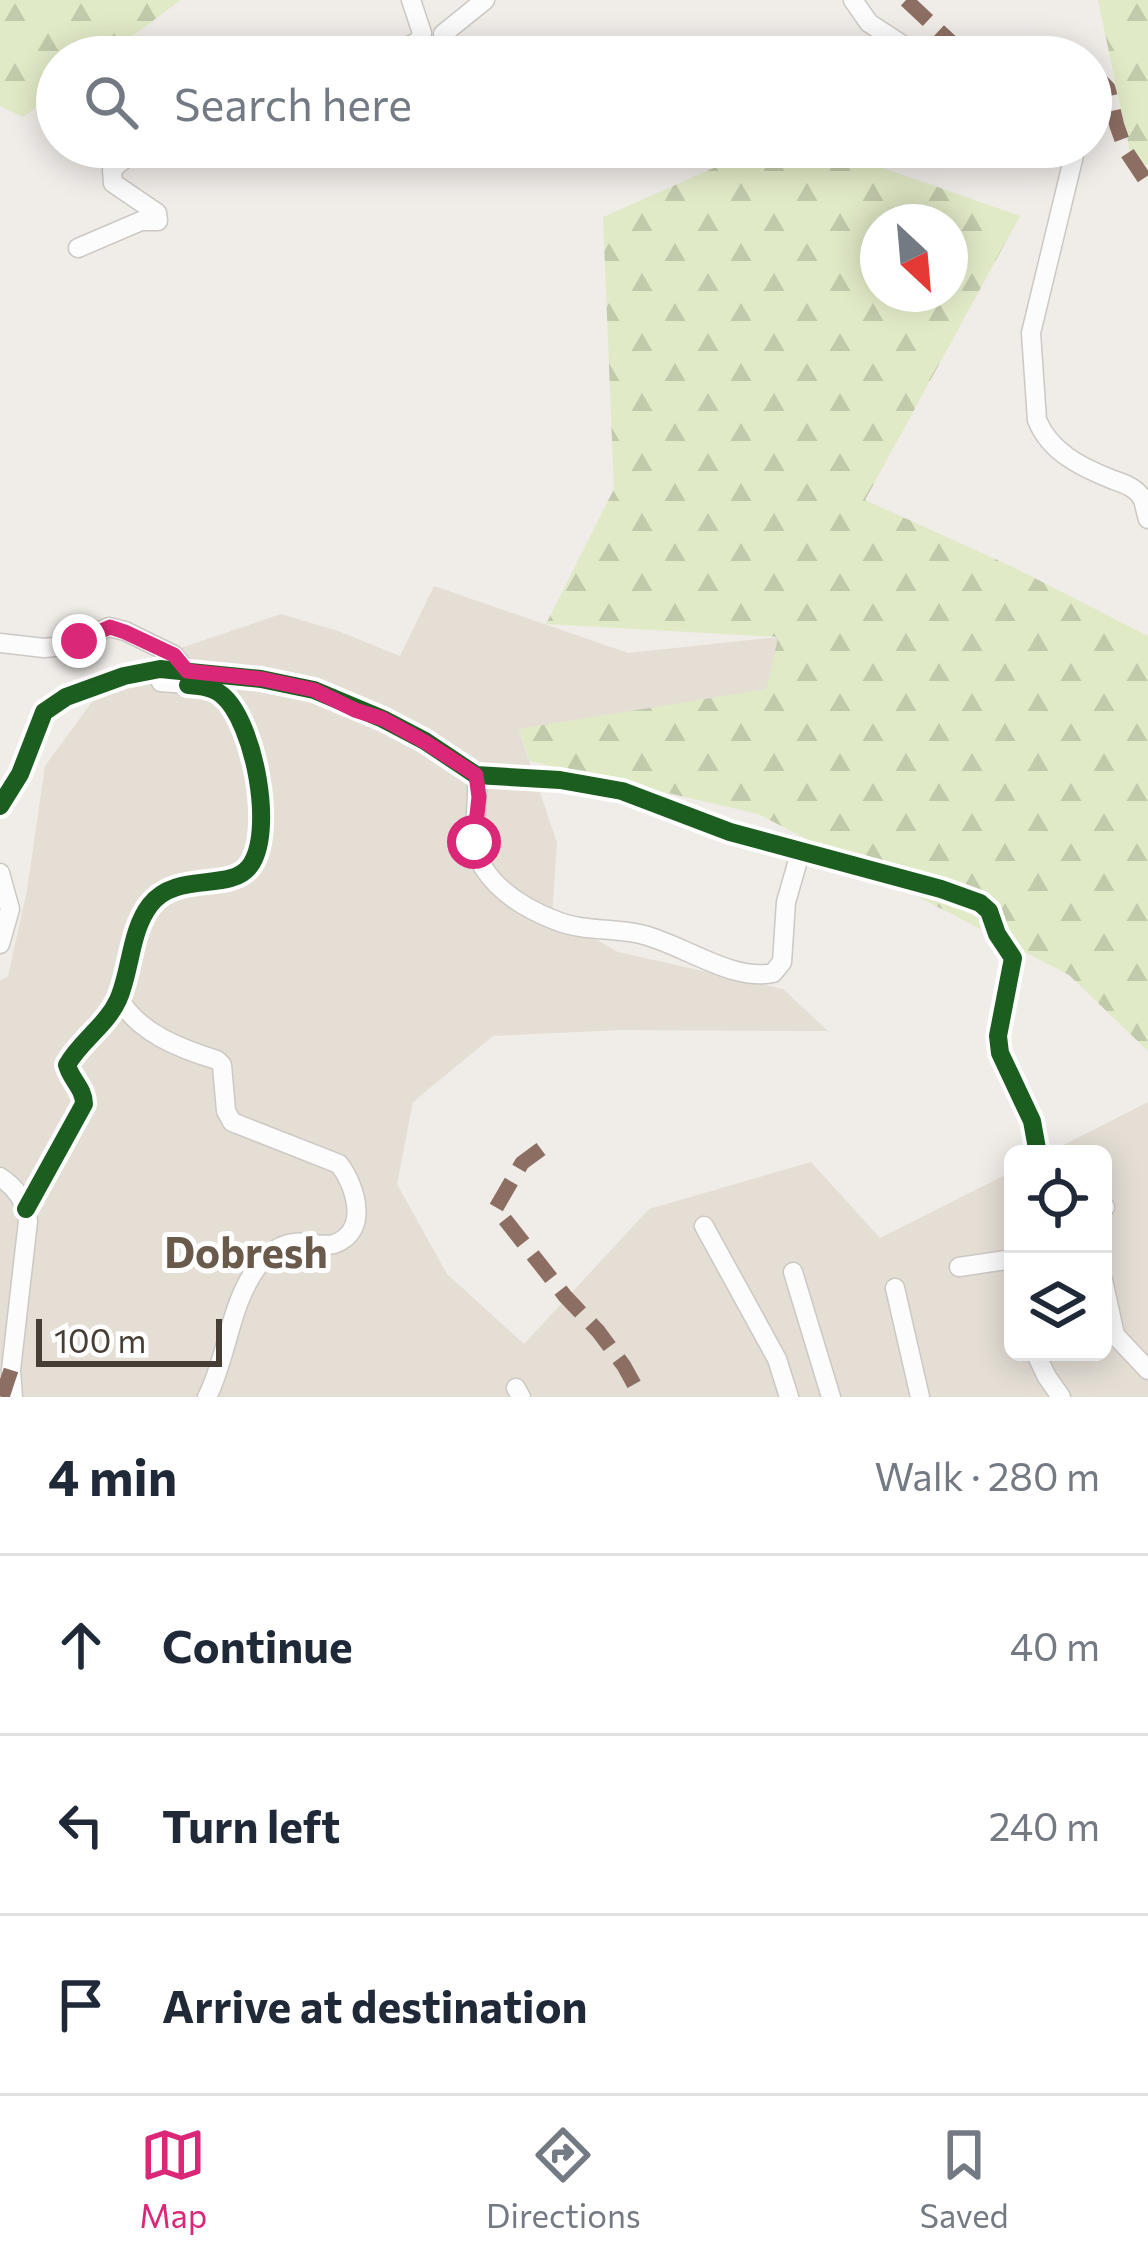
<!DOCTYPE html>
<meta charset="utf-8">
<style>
body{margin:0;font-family:Commissioner,sans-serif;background:#f6f6f7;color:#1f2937}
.controls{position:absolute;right:36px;bottom:36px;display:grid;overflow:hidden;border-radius:18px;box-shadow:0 6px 30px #0003}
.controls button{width:108px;height:108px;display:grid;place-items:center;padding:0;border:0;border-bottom:3px solid #e0e1e3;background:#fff;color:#1f2937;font:60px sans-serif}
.compass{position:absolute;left:860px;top:204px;width:108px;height:108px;border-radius:50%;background:#fff;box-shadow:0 6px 30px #0003;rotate:154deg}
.scale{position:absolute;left:36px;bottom:30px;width:186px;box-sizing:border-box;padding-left:12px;border:6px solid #463d34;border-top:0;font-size:33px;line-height:42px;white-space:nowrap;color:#463d34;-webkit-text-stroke:9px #fff;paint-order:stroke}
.stop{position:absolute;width:36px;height:36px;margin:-27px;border:9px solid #db2777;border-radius:50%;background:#fff}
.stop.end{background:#db2777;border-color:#fff;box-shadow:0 3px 12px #0008}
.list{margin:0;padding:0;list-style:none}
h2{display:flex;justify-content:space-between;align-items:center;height:156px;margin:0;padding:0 48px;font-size:51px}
h2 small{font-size:39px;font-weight:400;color:#747a83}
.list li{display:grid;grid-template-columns:78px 1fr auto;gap:36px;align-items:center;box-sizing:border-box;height:180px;padding:0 48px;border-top:3px solid #e0e1e3}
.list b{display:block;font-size:45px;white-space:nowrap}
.list em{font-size:39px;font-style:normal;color:#747a83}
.icon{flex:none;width:66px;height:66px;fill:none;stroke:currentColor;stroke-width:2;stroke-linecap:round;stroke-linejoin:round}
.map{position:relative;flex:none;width:1148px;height:1397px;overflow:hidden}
.search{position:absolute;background:#fff;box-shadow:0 6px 30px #0003;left:36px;right:36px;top:36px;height:132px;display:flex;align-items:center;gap:30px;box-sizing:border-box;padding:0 42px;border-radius:66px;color:#747a83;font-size:45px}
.sheet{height:696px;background:#fff}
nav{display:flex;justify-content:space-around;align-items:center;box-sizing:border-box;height:168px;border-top:3px solid #e0e1e3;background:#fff;font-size:33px;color:#747a83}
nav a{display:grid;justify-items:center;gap:6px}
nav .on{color:#db2777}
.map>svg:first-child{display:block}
.residential{fill:#e4ded5}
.forest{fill:url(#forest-firs);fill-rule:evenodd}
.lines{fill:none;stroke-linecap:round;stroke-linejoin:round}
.minor-casing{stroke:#ccc8c4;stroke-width:21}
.minor{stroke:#fdfcfc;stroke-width:18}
.quiet{stroke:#8d6e63;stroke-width:15;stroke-dasharray:30 15;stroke-linecap:butt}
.cycleway-casing{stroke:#fff;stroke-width:26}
.cycleway{stroke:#1b5e20;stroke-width:18}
.route{stroke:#db2777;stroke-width:15}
.labels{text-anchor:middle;stroke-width:10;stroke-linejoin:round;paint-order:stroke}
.quarter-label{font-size:42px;font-weight:bold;fill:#695a4b;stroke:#fff}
</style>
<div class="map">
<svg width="1148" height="1397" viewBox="0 0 1148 1397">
<defs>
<pattern id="forest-firs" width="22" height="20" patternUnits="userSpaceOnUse" patternTransform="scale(3)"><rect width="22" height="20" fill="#e1eac7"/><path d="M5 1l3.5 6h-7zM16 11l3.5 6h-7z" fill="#c2caac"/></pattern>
</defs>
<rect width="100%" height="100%" fill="#f0ece8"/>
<polygon class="residential" points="434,586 628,653 779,637 768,689 519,730 557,843 552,915 618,952 783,989 828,1031 621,1030 493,1036 413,1102 397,1184 447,1274 524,1344 649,1209 811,1162 880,1238 1013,1171 1013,1352 1103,1352 1103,1154 1046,1154 1148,1102 1148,1397 0,1397 0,981 8,976 27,890 45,766 97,695 178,649 281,614 338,631 400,656"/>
<g class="forest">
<polygon points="0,0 181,0 104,57 57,57 57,92 23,117 0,106"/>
<polygon points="1098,0 1148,0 1148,165 1132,161"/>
<path d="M 761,147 L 823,147 L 1020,216 L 865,500 L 1015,568 L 1148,636 L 1148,1051 L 1069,975 L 758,814 L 530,761 L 519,729 L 767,689 L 778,637 L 546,624 L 614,489 L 603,217 ZM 878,222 L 950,222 L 950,294 L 878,294 Z"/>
</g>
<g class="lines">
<g class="minor-casing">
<g id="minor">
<polyline points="853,0 869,23 921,57"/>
<polyline points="443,34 485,0"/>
<polyline points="325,57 407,47 419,41 422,33 411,0"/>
<path d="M 1076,147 L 1031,333 L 1037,420 C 1050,452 1081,467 1111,479 C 1124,484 1137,487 1143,500 C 1144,503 1147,517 1148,519"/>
<path d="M 78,248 L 141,221 L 158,221 L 157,213 L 113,183 L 112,170 C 132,148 146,156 172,147"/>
<polyline points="0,643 44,648 65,646 109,627 125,631 174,655 187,671"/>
<path d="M 476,775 C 481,805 467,840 483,867 C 499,893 528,910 557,921 C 582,931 613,928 640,934 C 681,943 731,982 773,973 L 782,962 L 786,902 L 801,850"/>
<polyline points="0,806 20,774 44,712 66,697 124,676 160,669 261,679 314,690 383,719 425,741 476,775 560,780 622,791 730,832 941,889 980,903 989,911 997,934 1013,958 998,1036 1000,1053 1032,1121 1038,1154"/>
<polyline points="0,873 10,909 0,944"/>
<path d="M 119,998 C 138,1033 181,1049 217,1060 L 222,1065 L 226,1111 L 232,1122 L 339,1164 C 356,1186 370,1232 334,1244 C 325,1246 314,1244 306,1243 C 287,1240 268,1251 258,1266 C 229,1305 228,1356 207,1397"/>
<path d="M 0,1177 C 17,1188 25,1201 28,1221 L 11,1370 L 13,1397"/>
<path d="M 26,1209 L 84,1104 C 84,1088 71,1080 67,1065 C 80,1041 106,1026 118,1000 C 131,971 130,931 150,905 C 176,871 229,892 249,867 C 276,835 254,721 223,695 C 207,682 180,684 161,682 L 157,674 L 160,669"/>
<polyline points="1103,1210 1105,1207"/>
<polyline points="704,1226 777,1359 789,1397"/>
<polyline points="959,1267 1013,1259"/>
<polyline points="793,1272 831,1397"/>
<polyline points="1103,1280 1115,1335 1148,1370"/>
<polyline points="895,1288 920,1397"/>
<polyline points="1035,1352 1047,1377 1061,1397"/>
<polyline points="516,1388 521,1397"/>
</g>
</g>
<use href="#minor" class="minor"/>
<g class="quiet">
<polyline points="906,0 967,57"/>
<polyline points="1091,75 1098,78 1108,88 1117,126 1126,151 1148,184"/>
<polyline points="541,1149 522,1163 496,1208 565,1296 598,1331 624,1366 641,1397"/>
<polyline points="2,1397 11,1370"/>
</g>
<g class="cycleway-casing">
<g id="cycleway">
<polyline points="0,806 20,774 44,712 66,697 124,676 160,669 261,679 314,690 383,719 425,741 476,775 560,780 622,791 730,832 941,889 980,903 989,911 997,934 1013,958 998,1036 1000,1053 1032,1121 1038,1154"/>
<path d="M 26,1209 L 84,1104 C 84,1088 71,1080 67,1065 C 80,1041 106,1026 118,1000 C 131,971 130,931 150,905 C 176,871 229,892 249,867 C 276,834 254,721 222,695 C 213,687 200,686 188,685"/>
</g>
</g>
<use href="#cycleway" class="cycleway"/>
</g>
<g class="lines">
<polyline class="route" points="79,641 110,627 125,632 174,655 187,671 262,679 314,690 355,710 383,719 425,742 476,775 479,797 474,842"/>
</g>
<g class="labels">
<g class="quarter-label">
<text x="246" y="1268">Dobresh</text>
</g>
</g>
</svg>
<div class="controls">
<button><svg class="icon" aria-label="locate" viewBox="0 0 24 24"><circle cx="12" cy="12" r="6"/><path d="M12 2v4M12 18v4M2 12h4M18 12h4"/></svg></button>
<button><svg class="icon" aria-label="layers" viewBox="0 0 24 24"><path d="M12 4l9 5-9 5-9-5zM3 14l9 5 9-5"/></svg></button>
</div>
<svg class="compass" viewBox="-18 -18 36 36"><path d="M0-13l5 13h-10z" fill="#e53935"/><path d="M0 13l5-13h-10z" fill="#747a83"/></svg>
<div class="scale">100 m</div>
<div class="stop" style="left:474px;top:842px"></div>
<div class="stop end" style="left:79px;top:641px"></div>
<div class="search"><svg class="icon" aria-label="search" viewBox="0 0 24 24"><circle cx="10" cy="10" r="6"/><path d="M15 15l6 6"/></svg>Search here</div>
</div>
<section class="sheet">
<h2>4 min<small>Walk · 280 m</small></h2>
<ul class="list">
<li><svg class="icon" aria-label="ahead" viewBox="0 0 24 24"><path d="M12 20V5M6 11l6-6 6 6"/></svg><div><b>Continue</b></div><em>40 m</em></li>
<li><svg class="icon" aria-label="left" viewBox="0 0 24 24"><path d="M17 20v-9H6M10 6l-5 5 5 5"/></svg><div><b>Turn left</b></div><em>240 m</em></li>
<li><svg class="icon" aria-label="arrive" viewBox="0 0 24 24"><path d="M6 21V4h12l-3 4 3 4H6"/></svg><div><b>Arrive at destination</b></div></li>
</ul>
</section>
<nav>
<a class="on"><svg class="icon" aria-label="map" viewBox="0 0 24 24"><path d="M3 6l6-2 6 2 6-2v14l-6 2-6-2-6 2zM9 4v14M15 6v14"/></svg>Map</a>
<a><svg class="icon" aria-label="directions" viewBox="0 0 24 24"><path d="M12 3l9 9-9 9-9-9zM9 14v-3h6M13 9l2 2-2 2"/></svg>Directions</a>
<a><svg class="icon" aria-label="saved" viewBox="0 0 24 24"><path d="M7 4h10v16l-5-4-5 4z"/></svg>Saved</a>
</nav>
